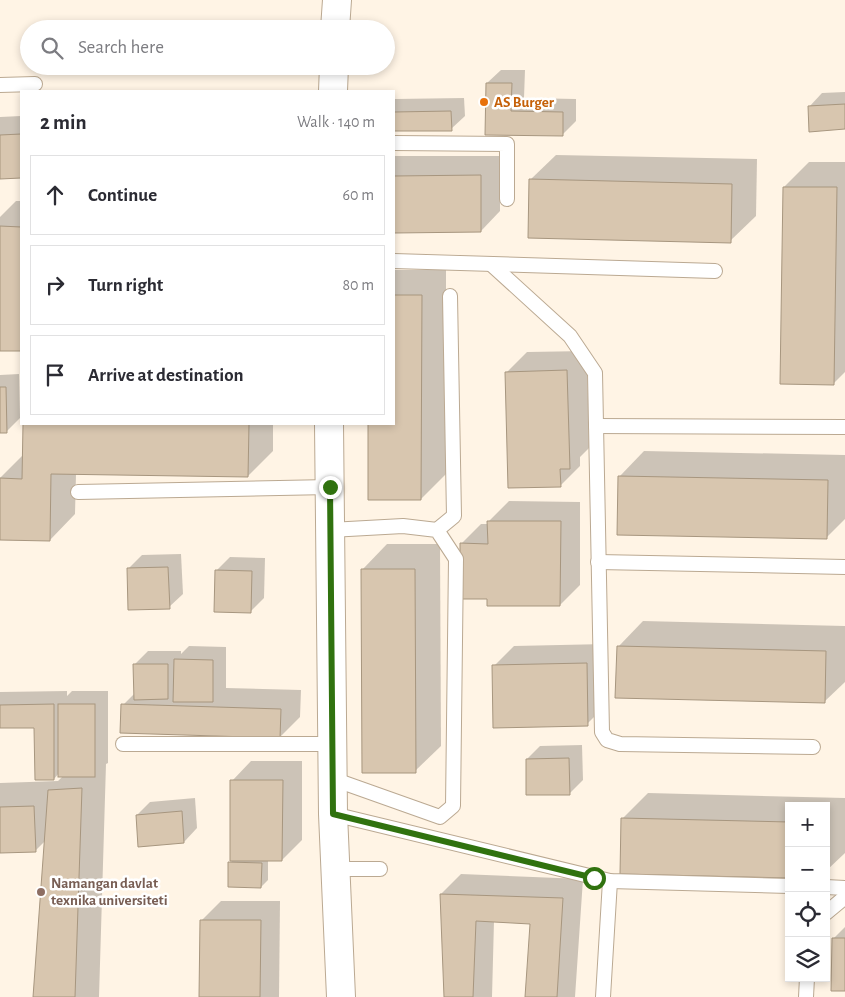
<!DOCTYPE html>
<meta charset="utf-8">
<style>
body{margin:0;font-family:"Alegreya Sans",sans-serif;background:#f2f2f3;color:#2b2b33}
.controls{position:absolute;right:15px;bottom:15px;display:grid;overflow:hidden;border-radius:0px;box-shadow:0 2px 8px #0003}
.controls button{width:45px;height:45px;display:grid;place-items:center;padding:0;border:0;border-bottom:1px solid #e1e1e2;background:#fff;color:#2b2b33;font:25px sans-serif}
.stop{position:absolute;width:15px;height:15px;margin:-11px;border:4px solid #30720f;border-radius:50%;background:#fff}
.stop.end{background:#30720f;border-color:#fff;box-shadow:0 1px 5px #0008}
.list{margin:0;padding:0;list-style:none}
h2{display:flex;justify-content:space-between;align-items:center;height:65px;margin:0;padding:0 20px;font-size:21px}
h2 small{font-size:16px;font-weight:400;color:#7c7c81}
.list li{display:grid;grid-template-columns:32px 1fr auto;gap:15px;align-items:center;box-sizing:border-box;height:80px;margin:0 10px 10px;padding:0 10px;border:1px solid #e1e1e2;border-radius:0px}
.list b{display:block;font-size:19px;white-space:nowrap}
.list em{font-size:16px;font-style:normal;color:#7c7c81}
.icon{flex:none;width:28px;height:28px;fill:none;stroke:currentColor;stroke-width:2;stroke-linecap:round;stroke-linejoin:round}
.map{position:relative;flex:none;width:845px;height:997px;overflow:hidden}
.search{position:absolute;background:#fff;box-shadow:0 2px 8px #0003;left:20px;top:20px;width:375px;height:55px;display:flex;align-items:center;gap:12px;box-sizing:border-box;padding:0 18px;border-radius:28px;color:#7c7c81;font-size:19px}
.panel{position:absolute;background:#fff;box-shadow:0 2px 8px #0003;left:20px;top:90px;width:375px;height:335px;border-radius:0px}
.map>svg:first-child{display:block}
.shadow{fill:#0003}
.building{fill:#d8c6af;stroke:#a7967f}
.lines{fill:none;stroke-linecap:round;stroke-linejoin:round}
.service-casing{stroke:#bba992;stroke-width:16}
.minor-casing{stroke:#bba992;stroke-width:30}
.service{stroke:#fff;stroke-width:14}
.minor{stroke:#fff;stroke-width:28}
.route{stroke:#30720f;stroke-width:6}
.food-dot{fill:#e8710a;stroke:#fff;stroke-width:2}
.education-dot{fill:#8d6e63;stroke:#fff;stroke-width:2}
.labels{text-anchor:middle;stroke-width:5;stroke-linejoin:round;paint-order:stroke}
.food-label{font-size:15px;font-weight:bold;fill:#c56008;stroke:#fff;text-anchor:start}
.education-label{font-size:15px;font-weight:bold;fill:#785e54;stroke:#fff;text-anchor:start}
</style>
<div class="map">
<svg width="845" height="997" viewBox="0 0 845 997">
<rect width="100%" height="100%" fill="#fff4e5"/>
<g class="shadow">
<polygon points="501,70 525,70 524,98 576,99 576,121 562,135 486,134 487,83"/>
<polygon points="845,92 845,128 809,107 822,93"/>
<polygon points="464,98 465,116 451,129 394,130 395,99"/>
<polygon points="21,116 21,176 0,178 0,117"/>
<polygon points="556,155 757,159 756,216 730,241 530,180"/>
<polygon points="395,156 500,156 500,211 481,231 394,231 394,158"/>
<polygon points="809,162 845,162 845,372 834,383 784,187"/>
<polygon points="16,201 21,201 21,350 0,349 0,217"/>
<polygon points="395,270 446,270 446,474 421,499 369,499 369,424 394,424"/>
<polygon points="587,351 589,448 580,457 580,466 560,486 507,372 527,352"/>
<polygon points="19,374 20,418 7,431 0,432 0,375"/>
<polygon points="25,424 273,424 273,451 248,476 76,474 75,514 50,540 0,539 0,478 24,454"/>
<polygon points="644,451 845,455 845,519 827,537 619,477"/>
<polygon points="509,501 580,502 580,585 560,605 488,598 461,544 481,524 489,524 489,521"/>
<polygon points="387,544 440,544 441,746 415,771 362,570"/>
<polygon points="181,554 183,594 169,607 128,569 142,555"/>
<polygon points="230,557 265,558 264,598 250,612 217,570"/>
<polygon points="643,621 845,626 845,682 824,702 618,647"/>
<polygon points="606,644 607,704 587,724 494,666 514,646"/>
<polygon points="189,646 226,647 226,688 301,690 300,717 280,737 123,705 135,693 134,665 148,651 181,651 181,654"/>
<polygon points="67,691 67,696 72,691 108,691 108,763 106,764 99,997 34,997 46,840 35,851 0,852 0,783 58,781 63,776 59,773 54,779 36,726 0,727 0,692"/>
<polygon points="582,745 583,780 569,794 527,759 540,746"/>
<polygon points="251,761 302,761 302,840 282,860 268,860 268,880 261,887 230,863 233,860 232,781"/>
<polygon points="648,793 845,798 845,853 826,871 826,806 789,806 789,877 623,818"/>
<polygon points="195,798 197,828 184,842 137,815 150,802"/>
<polygon points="461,874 583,879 575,997 526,997 531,923 494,921 492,997 445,997 441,894"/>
<polygon points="221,901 280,901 279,997 200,997 201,921"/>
<polygon points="845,927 845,990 834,938"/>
</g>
<g class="building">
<polygon points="486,83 512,83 511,111 563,112 563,136 485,135"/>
<polygon points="845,104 845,129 809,132 808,106"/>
<polygon points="451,111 452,131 394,131 394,112"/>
<polygon points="21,134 21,178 0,179 0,135"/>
<polygon points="481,175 481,232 394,233 394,176"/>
<polygon points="529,179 732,184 731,243 528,238"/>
<polygon points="783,187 837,187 834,385 780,384"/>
<polygon points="0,226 21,227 21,351 0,351"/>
<polygon points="394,295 422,295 421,500 368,500 368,424 394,424"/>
<polygon points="567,370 570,469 560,469 561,487 508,488 505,372"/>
<polygon points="0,387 6,387 7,433 0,433"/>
<polygon points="23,424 249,424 248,477 51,474 50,541 0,540 0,478 22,479"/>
<polygon points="618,476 828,480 827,539 617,535"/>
<polygon points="487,521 561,521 560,606 487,606 487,599 460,599 460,543 488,544"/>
<polygon points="168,567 170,609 128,610 127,568"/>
<polygon points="361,569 415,569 416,773 362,773"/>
<polygon points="215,570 252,571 251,613 214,612"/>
<polygon points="617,646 826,651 825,703 615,698"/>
<polygon points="174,659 213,660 213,702 173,702"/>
<polygon points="587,663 588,726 493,728 492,665"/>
<polygon points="133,664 168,664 168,699 134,700"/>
<polygon points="54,704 54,780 35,780 34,728 0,728 0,705"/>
<rect x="58" y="704" width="37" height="73"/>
<polygon points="121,704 281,709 280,738 120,733"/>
<polygon points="569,758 570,795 526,795 526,759"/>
<polygon points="230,780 283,780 282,861 230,861"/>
<polygon points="82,788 75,997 33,997 48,790"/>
<polygon points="34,806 36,852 0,853 0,807"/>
<polygon points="182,811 184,843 138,847 136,815"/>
<polygon points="621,818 789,822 789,878 620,874"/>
<polygon points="228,862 262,863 261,888 228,887"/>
<polygon points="440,894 563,898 557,997 525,997 530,924 476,921 473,997 444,997"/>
<polygon points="200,920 261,920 260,997 199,997"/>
<polygon points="832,938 845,938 845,991 831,991"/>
</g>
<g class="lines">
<g class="service-casing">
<g id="service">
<polyline points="0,85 35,84"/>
<polyline points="394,143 507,144 507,199"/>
<polyline points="394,261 715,271"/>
<polyline points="491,264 570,336 595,373 602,732 607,740 620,744 813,747"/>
<polyline points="596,426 845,427"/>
<polyline points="78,492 330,487"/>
<polyline points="330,530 403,526 437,530 456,559 453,806 440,817 333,779"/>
<polyline points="437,530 454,516 450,296"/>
<polyline points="598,562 845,567"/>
<polyline points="123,744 332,744"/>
<polyline points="333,814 610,881 789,886"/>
<polyline points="336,869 380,869"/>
<polyline points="826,887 845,888"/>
<polyline points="826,913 845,897"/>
<polyline points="603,997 610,881"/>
<polyline points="806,997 807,978"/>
</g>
</g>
<g class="minor-casing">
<g id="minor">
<polyline points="335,29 337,0"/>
<polyline points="333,91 334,66"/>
<polyline points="329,424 333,814 341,997"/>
</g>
</g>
<use href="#service" class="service"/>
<use href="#minor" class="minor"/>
</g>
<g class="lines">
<polyline class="route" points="330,487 333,814 594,878"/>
</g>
<circle class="food-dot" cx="484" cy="102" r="5"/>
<circle class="education-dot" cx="41" cy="892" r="5"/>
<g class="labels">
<g class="food-label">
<text x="494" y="107">AS Burger</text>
</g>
<g class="education-label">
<text x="51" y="888">Namangan davlat<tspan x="51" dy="17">texnika universiteti</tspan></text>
</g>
</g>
</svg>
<div class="controls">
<button>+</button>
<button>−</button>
<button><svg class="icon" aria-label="locate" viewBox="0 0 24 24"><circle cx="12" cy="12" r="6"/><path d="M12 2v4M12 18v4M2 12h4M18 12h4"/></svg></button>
<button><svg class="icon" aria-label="layers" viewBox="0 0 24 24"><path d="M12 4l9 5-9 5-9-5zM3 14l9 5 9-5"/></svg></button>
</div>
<div class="stop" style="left:594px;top:878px"></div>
<div class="stop end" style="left:330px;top:487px"></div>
<div class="search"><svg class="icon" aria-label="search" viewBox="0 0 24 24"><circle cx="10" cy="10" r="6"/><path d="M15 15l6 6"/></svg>Search here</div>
<section class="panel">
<h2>2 min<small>Walk · 140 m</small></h2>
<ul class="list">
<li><svg class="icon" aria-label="ahead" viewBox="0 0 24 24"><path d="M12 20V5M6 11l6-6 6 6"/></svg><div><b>Continue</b></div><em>60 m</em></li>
<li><svg class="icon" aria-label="right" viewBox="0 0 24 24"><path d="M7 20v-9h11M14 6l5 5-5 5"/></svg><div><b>Turn right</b></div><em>80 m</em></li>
<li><svg class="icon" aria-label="arrive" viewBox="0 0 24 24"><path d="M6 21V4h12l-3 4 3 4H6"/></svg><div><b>Arrive at destination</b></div></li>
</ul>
</section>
</div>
